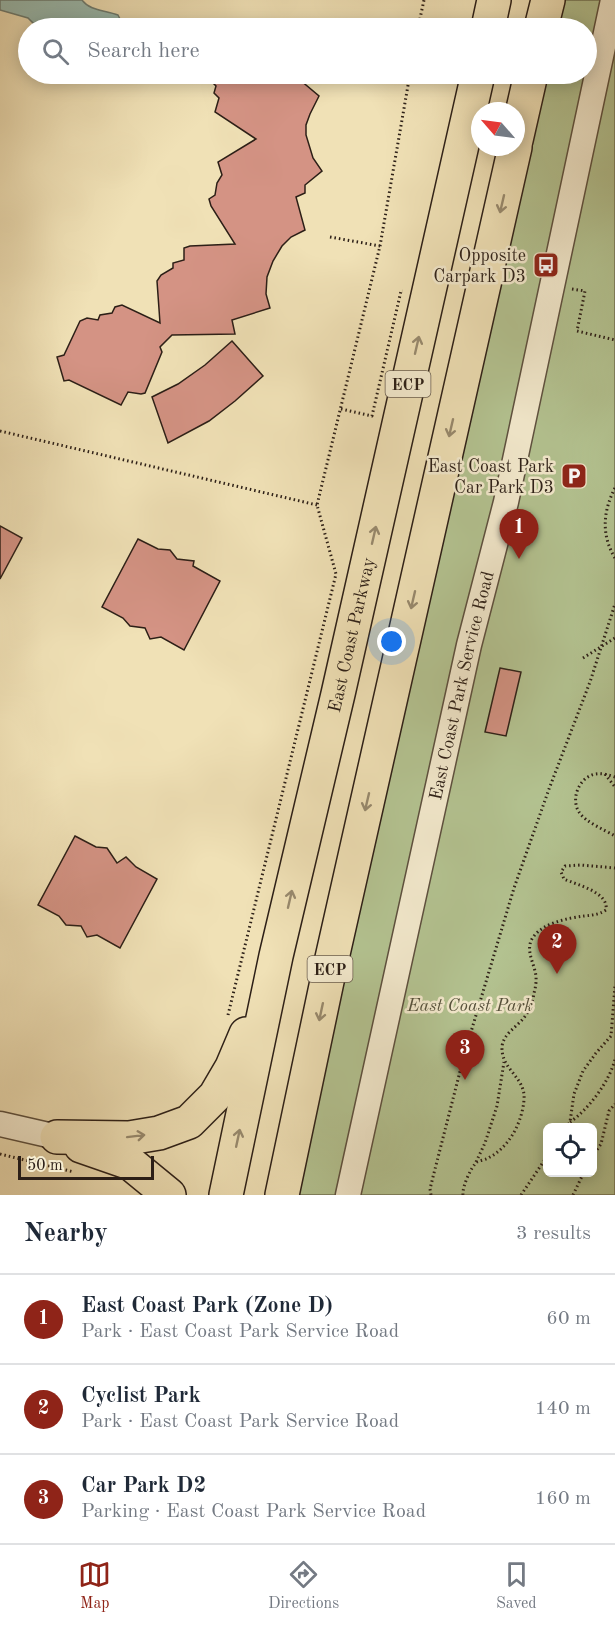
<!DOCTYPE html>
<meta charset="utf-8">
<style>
body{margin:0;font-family:"Old Standard TT",serif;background:#f2f2f3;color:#1f2937}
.controls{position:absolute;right:18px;bottom:18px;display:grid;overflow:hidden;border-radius:9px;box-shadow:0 3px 15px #0003}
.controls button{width:54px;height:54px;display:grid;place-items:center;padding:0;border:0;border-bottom:2px solid #e0e1e3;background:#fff;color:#1f2937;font:30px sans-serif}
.compass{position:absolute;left:471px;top:102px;width:54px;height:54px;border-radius:50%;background:#fff;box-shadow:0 3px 15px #0003;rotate:298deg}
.scale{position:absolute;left:18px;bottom:15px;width:136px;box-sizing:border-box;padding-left:6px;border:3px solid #2c1f17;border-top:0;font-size:16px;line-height:21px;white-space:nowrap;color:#2c1f17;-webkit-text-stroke:4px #f5ecd0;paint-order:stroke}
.you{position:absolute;left:392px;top:642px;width:21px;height:21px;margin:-15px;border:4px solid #fff;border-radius:50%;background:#1a73e8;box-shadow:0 0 0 9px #1a73e833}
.badge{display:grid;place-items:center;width:39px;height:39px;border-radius:50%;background:#8f2418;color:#fff;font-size:20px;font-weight:700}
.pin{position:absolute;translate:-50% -50px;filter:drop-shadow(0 2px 3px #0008)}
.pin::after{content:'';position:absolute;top:32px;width:21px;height:18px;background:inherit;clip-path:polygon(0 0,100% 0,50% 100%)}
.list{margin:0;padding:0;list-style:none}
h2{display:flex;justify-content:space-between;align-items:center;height:78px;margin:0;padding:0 24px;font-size:26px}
h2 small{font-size:20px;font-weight:400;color:#747a83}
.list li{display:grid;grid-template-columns:39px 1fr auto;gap:18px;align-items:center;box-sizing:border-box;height:90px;padding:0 24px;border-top:2px solid #e0e1e3}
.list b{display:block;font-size:22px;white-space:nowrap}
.list p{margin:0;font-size:20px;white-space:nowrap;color:#747a83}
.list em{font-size:20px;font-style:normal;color:#747a83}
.icon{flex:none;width:33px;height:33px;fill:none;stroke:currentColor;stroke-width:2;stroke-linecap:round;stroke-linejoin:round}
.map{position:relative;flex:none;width:615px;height:1195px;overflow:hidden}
.search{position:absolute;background:#fff;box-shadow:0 3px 15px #0003;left:18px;right:18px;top:18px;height:66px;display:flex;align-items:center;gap:15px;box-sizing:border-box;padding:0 21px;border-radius:33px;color:#747a83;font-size:22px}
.sheet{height:348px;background:#fff}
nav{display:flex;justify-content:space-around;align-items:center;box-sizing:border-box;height:84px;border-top:2px solid #e0e1e3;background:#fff;font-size:16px;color:#747a83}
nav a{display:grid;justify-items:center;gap:3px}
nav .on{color:#8f2418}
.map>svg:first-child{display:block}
.green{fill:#b4c492;stroke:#707254;stroke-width:1.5;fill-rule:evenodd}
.water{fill:#9abdb2;stroke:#6e7e74;stroke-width:1.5}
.building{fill:#d49384;stroke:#2c1f17;stroke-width:1.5}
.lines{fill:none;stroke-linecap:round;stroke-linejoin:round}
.minor-casing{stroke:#5d503f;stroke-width:27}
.highway-casing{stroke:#2c1f17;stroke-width:36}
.path{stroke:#2c1f17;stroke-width:3;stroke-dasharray:1.5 3;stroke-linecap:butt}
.minor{stroke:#f5ecd0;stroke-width:24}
.highway{stroke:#f0e1b6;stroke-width:33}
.oneway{stroke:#988a6e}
.labels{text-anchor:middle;stroke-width:5;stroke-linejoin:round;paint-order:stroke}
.shield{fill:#f5ecd0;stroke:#685c4e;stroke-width:1.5}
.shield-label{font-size:16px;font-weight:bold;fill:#2c1f17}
.poi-label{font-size:18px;fill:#2c1f17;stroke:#f5ecd0;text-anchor:end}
.street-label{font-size:18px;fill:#2c1f17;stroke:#f5ecd0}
.park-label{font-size:18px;font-style:italic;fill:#55513c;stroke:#f5ecd0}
</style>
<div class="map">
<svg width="615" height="1195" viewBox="0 0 615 1195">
<rect width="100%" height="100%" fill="#f0e1b6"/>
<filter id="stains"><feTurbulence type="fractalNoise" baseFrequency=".00333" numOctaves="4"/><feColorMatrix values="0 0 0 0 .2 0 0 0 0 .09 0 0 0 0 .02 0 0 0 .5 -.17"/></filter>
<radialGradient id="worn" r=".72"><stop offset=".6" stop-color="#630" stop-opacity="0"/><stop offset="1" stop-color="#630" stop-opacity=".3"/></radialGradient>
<path class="green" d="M 548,0 L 615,0 L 615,1195 L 283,1195 L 531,74 L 586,74 L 586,28 L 541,28 ZM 548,1128 L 592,1128 L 592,1172 L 548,1172 Z"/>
<path class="water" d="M 0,0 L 82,0 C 90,11 105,10 118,15 L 124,27 L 124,28 L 38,28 L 28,18 L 0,10 Z"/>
<g class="building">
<polygon points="204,74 289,74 293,80 300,80 319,96 310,114 306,125 306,135 313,158 322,171 305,185 305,193 296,197 305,230 291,237 282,246 273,261 267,277 266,294 270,308 232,320 235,334 172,335 160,347 162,352 145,393 141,394 128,392 121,405 69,380 64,381 57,357 64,355 80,321 87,318 98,320 100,315 112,313 115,307 122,305 160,323 157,281 161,275 173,268 173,263 184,260 184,248 190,246 235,244 211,206 209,199 215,195 217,183 222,175 218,162 256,139 215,112 219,98 214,93 216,86"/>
<polygon points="232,341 263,376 235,401 209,421 168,443 152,397 178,384 205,365"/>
<polygon points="0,526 22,538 0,579"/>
<polygon points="138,539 158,549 170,550 177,559 194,561 193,566 220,581 184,650 161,637 150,639 145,628 130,626 123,618 102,607"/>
<polygon points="500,668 521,672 506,736 485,732"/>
<polygon points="75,836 96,847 107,848 117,863 126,857 136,867 157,879 120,948 97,935 87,937 81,926 66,925 59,916 38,905"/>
</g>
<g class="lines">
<g class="minor-casing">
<g id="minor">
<polyline points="0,1124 57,1137"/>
<path id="s1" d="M 348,1195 L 469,645 L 506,502 L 613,0"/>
</g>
</g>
<g class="highway-casing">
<g id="highway">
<polyline points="488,28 494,0"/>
<polyline points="541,28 548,0"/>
<polyline points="516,140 531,74"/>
<polyline points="57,1137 129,1138 159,1133 189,1122 215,1096 232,1067 246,1034"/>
<polyline points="81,1146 130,1163 169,1195"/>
<path id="s2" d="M 226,1195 L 276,956 L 338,694 L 478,74"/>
<polyline points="282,1195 330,967 515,147"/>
</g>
</g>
<g class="path">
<polyline points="418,28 424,0"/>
<polyline points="330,237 380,246"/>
<polyline points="572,289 585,291 577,331 615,340"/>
<polyline points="341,409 372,416 401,291 403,291"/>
<polyline points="0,431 317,505"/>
<path d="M 615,488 C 603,511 601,535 615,558"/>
<polyline points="583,658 615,638"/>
<polyline points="605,774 615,787"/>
<path d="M 615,777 C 609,775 602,773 596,774 C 580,776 570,798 579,812 C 585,822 605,830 615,836"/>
<polyline points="228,1015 336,574 317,505 380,246 410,74"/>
<path d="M 570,1122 C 588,1110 610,1081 615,1059"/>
<polyline points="566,1128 570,1122 574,1094 583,1071 596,1053 611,1036 615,986"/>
<polyline points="0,1154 74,1172"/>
<polyline points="592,1157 601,1144 609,1111 615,1104"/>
<polyline points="476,1162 485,1143 497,1106 504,1062"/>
<polyline points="431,1195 430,1189 434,1173 465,1052 514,888 549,789 590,682 615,604"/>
<path d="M 463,1195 C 462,1187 471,1167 477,1162 C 481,1160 486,1160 490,1157 C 510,1146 522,1122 524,1100 C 526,1077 501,1070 502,1047 C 503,1033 519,1026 526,1015 C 530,1008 533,1001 534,993 C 536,986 537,978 535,971 C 532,959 525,947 534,936 C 544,923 568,918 584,916 C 593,915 598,915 606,910 C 609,892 577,885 564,879 L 561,872 L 565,866 L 581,865 L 615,868"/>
<polyline points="521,1195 548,1155"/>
<polyline points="573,1195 584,1172"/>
</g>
<use href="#minor" class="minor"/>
<use href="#highway" class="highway"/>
</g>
<defs><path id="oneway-shaft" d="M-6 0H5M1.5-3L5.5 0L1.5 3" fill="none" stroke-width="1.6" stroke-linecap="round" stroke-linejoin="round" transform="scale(1.5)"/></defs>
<g class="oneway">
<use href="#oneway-shaft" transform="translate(502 204) rotate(103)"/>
<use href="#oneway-shaft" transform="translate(417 345) rotate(-77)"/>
<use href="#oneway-shaft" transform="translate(451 428) rotate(103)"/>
<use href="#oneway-shaft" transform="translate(374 535) rotate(-77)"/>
<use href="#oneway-shaft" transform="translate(413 600) rotate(103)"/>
<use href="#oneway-shaft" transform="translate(367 802) rotate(103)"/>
<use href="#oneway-shaft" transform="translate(290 899) rotate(-77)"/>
<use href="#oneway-shaft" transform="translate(321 1012) rotate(102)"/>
<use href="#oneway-shaft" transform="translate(136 1136) rotate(-7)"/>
<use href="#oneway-shaft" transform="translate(238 1138) rotate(-78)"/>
</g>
<defs>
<g id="bus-square" transform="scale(1.35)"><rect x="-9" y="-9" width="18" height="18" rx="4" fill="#8f2418" stroke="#f5ecd0"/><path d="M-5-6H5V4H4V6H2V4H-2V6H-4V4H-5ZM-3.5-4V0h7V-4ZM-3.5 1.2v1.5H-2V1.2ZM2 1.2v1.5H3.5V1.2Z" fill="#fff"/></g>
<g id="parking-square" transform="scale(1.35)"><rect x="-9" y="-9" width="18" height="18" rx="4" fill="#8f2418" stroke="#f5ecd0"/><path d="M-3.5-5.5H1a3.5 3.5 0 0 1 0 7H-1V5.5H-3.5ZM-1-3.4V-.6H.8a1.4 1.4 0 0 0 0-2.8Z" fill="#fff"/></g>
</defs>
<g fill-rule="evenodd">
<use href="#bus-square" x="546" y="265"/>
<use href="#parking-square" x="574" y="476"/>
</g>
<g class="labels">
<g class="shield">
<rect x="385.5" y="371" width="45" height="26" rx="4.5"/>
<rect x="307.5" y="956" width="45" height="26" rx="4.5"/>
</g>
<g class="shield-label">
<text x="408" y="390">ECP</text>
<text x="330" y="975">ECP</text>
</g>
<g class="poi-label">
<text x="526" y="261">Opposite<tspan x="526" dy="21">Carpark D3</tspan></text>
<text x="554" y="472">East Coast Park<tspan x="554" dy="21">Car Park D3</tspan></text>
</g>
<g class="street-label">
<text dy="6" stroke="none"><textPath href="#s2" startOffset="574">East Coast Parkway</textPath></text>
<text dy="6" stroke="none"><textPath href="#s1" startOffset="522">East Coast Park Service Road</textPath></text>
</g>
<g class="park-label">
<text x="470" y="1011">East Coast Park</text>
</g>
</g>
<rect width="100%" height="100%" filter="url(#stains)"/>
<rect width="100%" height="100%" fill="url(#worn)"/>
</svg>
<div class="controls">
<button><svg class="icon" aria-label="locate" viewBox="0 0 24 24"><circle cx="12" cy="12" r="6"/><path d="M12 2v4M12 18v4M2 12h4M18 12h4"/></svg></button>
</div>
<svg class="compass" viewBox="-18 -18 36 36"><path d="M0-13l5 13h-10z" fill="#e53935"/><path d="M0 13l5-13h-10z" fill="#747a83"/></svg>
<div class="scale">50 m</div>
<div class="you"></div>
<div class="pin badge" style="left:519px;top:559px">1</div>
<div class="pin badge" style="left:557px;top:974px">2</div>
<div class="pin badge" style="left:465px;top:1080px">3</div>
<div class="search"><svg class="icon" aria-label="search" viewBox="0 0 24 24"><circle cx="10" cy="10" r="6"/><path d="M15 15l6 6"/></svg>Search here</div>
</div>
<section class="sheet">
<h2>Nearby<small>3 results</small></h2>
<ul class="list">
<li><span class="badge">1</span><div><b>East Coast Park (Zone D)</b><p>Park · East Coast Park Service Road</p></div><em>60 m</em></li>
<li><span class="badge">2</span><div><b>Cyclist Park</b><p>Park · East Coast Park Service Road</p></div><em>140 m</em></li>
<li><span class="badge">3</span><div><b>Car Park D2</b><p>Parking · East Coast Park Service Road</p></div><em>160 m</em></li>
</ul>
</section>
<nav>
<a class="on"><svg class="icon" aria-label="map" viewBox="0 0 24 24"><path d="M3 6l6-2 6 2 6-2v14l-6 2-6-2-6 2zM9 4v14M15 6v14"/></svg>Map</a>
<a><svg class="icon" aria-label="directions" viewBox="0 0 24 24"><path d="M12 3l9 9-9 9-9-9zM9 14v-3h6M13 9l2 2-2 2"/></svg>Directions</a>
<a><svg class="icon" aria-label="saved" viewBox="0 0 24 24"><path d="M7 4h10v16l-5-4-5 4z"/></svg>Saved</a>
</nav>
